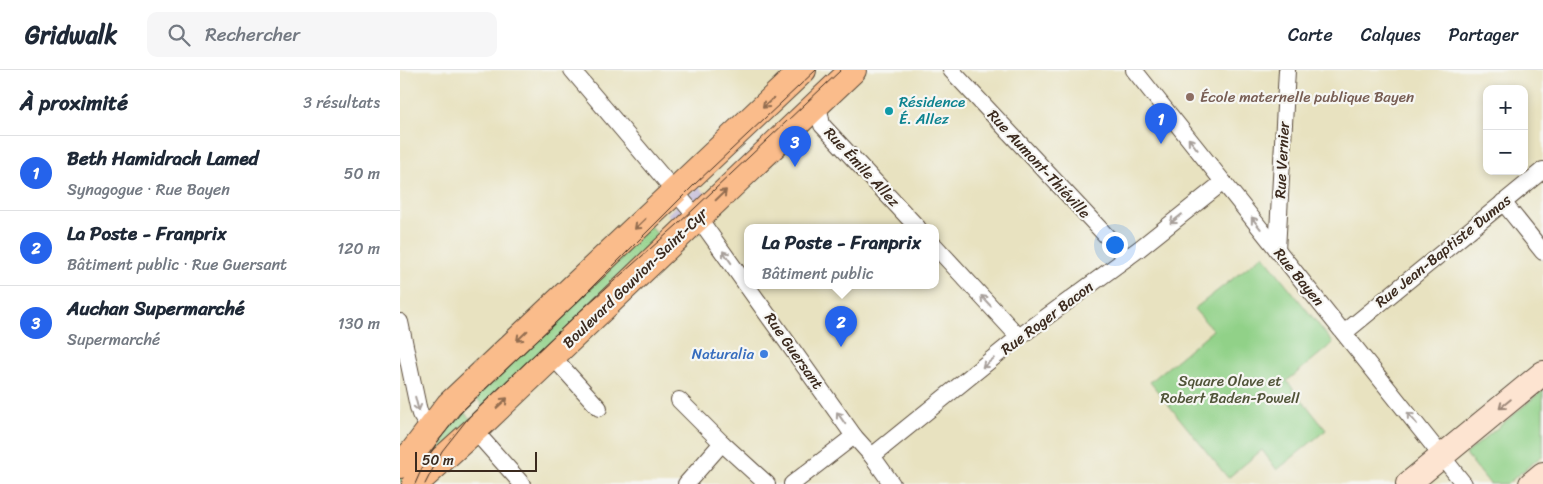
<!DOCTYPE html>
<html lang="fr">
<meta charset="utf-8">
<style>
body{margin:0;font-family:Sriracha,sans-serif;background:#f6f6f7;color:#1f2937}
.controls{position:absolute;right:15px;top:15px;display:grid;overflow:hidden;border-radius:10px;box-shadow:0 2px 8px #0003}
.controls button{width:45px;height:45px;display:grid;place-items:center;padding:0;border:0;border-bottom:1px solid #e0e1e3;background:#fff;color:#1f2937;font:25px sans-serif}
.scale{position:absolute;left:15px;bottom:12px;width:122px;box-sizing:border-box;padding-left:5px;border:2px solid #3b2a1e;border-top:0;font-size:14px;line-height:18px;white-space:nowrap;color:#3b2a1e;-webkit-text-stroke:4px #f6f6f2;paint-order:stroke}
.you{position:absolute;left:714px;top:174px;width:18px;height:18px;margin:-12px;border:4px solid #fff;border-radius:50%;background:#1a73e8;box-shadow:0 0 0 8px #1a73e833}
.badge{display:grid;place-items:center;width:32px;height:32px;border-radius:50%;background:#2563eb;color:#fff;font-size:16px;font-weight:700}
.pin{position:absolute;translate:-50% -41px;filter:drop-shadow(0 1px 2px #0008)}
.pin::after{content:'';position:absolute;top:26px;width:18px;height:15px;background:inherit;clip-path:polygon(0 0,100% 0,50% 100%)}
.popup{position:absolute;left:344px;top:154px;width:195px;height:65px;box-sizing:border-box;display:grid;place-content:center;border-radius:10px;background:#fff;filter:drop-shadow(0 1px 4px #0005);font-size:16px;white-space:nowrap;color:#747a83}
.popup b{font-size:19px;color:#1f2937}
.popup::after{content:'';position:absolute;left:50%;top:100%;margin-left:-10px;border:10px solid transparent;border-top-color:#fff}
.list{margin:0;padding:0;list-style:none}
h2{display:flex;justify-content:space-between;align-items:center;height:65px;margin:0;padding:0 20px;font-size:21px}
h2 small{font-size:16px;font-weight:400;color:#747a83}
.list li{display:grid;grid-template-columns:32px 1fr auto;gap:15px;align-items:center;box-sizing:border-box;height:75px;padding:0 20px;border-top:1px solid #e0e1e3}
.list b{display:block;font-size:19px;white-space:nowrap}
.list p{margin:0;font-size:16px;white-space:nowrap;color:#747a83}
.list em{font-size:16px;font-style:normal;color:#747a83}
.icon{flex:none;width:28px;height:28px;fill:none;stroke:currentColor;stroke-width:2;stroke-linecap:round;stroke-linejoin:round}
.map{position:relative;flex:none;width:1143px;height:414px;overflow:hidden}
header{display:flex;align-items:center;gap:30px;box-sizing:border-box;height:70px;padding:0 25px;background:#fff;border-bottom:1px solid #e0e1e3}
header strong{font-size:24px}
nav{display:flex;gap:28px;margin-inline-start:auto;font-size:18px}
.search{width:350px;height:45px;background:#f6f6f7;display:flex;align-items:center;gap:12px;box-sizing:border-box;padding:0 18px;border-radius:10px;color:#747a83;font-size:19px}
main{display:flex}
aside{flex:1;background:#fff}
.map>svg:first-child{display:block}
.industrial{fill:#c7c0d9}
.green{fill:#91d188;stroke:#667e53}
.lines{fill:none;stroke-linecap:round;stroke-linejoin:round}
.street-casing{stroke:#554636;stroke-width:18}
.secondary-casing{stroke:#554636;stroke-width:26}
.primary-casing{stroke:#554636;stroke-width:28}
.street{stroke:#fff;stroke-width:16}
.secondary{stroke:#fde4d1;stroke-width:24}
.primary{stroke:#fabc8b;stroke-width:26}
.tram{stroke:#3b2a1e;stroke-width:1}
.oneway{stroke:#916c4f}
.oneway2{stroke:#a79f9a}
.oneway3{stroke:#9c8778}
.education-dot{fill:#8d6e63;stroke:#f6f6f2;stroke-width:2}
.culture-dot{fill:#0f9aa8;stroke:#f6f6f2;stroke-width:2}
.shop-dot{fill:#3f7fe0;stroke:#f6f6f2;stroke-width:2}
.labels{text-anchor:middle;stroke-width:4.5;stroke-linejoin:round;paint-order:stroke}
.education-label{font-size:15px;fill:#785e54;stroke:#f6f6f2;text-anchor:start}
.culture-label{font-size:15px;fill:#0d838f;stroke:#f6f6f2;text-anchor:start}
.street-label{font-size:15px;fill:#3b2a1e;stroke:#f6f6f2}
.shop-label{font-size:15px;fill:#366cbe;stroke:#f6f6f2;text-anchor:end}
.park-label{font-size:15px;fill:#505438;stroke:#f6f6f2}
</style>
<header>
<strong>Gridwalk</strong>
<div class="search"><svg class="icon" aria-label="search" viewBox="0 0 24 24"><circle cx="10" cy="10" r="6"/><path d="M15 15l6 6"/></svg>Rechercher</div>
<nav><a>Carte</a><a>Calques</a><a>Partager</a></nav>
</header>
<main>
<aside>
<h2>À proximité<small>3 résultats</small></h2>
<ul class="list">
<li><span class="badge">1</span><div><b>Beth Hamidrach Lamed</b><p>Synagogue · Rue Bayen</p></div><em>50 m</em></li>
<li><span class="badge">2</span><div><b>La Poste - Franprix</b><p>Bâtiment public · Rue Guersant</p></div><em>120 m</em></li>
<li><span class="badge">3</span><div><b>Auchan Supermarché</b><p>Supermarché</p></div><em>130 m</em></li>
</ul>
</aside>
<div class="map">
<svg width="1143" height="414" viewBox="0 0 1143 414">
<rect width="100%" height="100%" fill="#f6f6f2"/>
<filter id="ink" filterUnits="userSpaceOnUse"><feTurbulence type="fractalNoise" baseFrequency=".02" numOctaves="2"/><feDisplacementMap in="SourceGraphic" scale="10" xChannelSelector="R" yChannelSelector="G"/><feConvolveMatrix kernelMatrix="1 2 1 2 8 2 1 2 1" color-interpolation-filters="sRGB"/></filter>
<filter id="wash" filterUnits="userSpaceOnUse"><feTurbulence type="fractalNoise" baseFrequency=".0096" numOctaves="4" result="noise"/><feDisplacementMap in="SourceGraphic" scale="20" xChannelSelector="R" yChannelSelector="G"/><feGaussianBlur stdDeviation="1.12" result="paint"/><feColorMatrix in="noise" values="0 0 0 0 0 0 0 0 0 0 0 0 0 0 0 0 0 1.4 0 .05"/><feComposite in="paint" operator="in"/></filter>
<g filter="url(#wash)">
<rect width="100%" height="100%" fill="#e8e2c0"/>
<polygon class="industrial" points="298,116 307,125 275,152 267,144"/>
<g class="green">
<polygon points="247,153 266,173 88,341 70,321"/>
<polygon points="863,185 933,273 887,311 926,360 877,400 862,380 828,408 750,312 813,260 794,239"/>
<polygon points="1143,320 1143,385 1107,414 1090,414 1066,384"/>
<polygon points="56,334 75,354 10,414 2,414 0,412 0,405"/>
</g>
</g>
<g filter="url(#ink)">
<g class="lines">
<g class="street-casing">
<g id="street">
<polyline points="172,0 305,157 454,366 472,386 492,414"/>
<polyline points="551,0 727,188"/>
<polyline points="734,0 1064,414"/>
<polyline points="422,30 419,39 422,55 518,158"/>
<polyline points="1103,132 1143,182"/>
<polyline points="535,176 619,267"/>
<polyline points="877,180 887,0"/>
<polyline points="0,252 18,337 20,344 30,359"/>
<polyline points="944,263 1143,100"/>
<polyline points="152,286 199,338"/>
<polyline points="279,330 322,373 367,414"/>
<polyline points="74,360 122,414"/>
<polyline points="472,386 619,267 739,179 823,112"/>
<polyline points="286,414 322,373"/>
<polyline points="392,414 454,366"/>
</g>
</g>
<g class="secondary-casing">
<g id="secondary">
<polyline points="1008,414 1143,303"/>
<polyline points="1131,414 1143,404"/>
</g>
</g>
<g class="primary-casing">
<g id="primary">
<polyline points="0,395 13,382 49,335 403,0"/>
<polyline points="15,414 81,354 453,0"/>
</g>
</g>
<use href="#street" class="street"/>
<use href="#secondary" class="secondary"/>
<use href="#primary" class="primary"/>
<g class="tram">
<polyline points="15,414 23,396 38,371 65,338 172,237 296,113 416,0"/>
<polyline points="25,414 42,381 69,347 178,243 277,155 441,0"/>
</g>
</g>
<defs><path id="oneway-shaft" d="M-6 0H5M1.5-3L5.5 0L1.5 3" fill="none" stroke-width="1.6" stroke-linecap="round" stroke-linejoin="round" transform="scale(1.25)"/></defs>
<g class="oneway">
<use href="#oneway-shaft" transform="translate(368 33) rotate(137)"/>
<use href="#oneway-shaft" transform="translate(321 125) rotate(-44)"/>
<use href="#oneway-shaft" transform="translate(240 154) rotate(136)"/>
<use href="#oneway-shaft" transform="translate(122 266) rotate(136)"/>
<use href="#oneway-shaft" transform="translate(102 333) rotate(-43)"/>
</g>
<g class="oneway2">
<use href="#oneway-shaft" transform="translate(793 74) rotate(-129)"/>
<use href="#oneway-shaft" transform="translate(776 149) rotate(142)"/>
<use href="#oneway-shaft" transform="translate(856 153) rotate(-128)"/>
<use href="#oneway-shaft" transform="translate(327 187) rotate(-125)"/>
<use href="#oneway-shaft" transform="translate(586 231) rotate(-133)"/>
<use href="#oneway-shaft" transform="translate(588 293) rotate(141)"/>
<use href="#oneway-shaft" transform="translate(17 334) rotate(76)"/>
<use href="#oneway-shaft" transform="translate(441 348) rotate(-125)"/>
<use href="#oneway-shaft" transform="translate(1012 348) rotate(-129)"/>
</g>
<use class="oneway3" href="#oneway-shaft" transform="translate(1105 334) rotate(141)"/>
</g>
<circle class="education-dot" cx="790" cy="27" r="5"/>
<circle class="culture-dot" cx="489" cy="41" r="5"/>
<circle class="shop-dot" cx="364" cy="284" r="5"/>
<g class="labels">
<g class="education-label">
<text x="800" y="32">École maternelle publique Bayen</text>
</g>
<g class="culture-label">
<text x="499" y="37">Résidence<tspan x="499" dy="17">É. Allez</tspan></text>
</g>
<g class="street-label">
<text transform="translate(882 90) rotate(-87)" y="5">Rue Vernier</text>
<text transform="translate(639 94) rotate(47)" y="5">Rue Aumont-Thiéville</text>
<text transform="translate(462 97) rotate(47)" y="5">Rue Émile Allez</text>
<text transform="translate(1043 181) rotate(-39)" y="5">Rue Jean-Baptiste Dumas</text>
<text transform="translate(899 207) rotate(51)" y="5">Rue Bayen</text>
<text transform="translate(235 208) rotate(-44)" y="5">Boulevard Gouvion-Saint-Cyr</text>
<text transform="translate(647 248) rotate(-37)" y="5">Rue Roger Bacon</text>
<text transform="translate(394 281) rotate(55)" y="5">Rue Guersant</text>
</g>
<g class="shop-label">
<text x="354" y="289">Naturalia</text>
</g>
<g class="park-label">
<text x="830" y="316">Square Olave et<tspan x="830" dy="17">Robert Baden-Powell</tspan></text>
</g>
</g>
</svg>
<div class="controls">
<button>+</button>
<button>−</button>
</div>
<div class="scale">50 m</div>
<div class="you"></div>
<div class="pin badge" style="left:761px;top:74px">1</div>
<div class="pin badge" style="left:441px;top:277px">2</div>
<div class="popup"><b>La Poste - Franprix</b>Bâtiment public</div>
<div class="pin badge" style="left:395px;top:97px">3</div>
</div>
</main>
